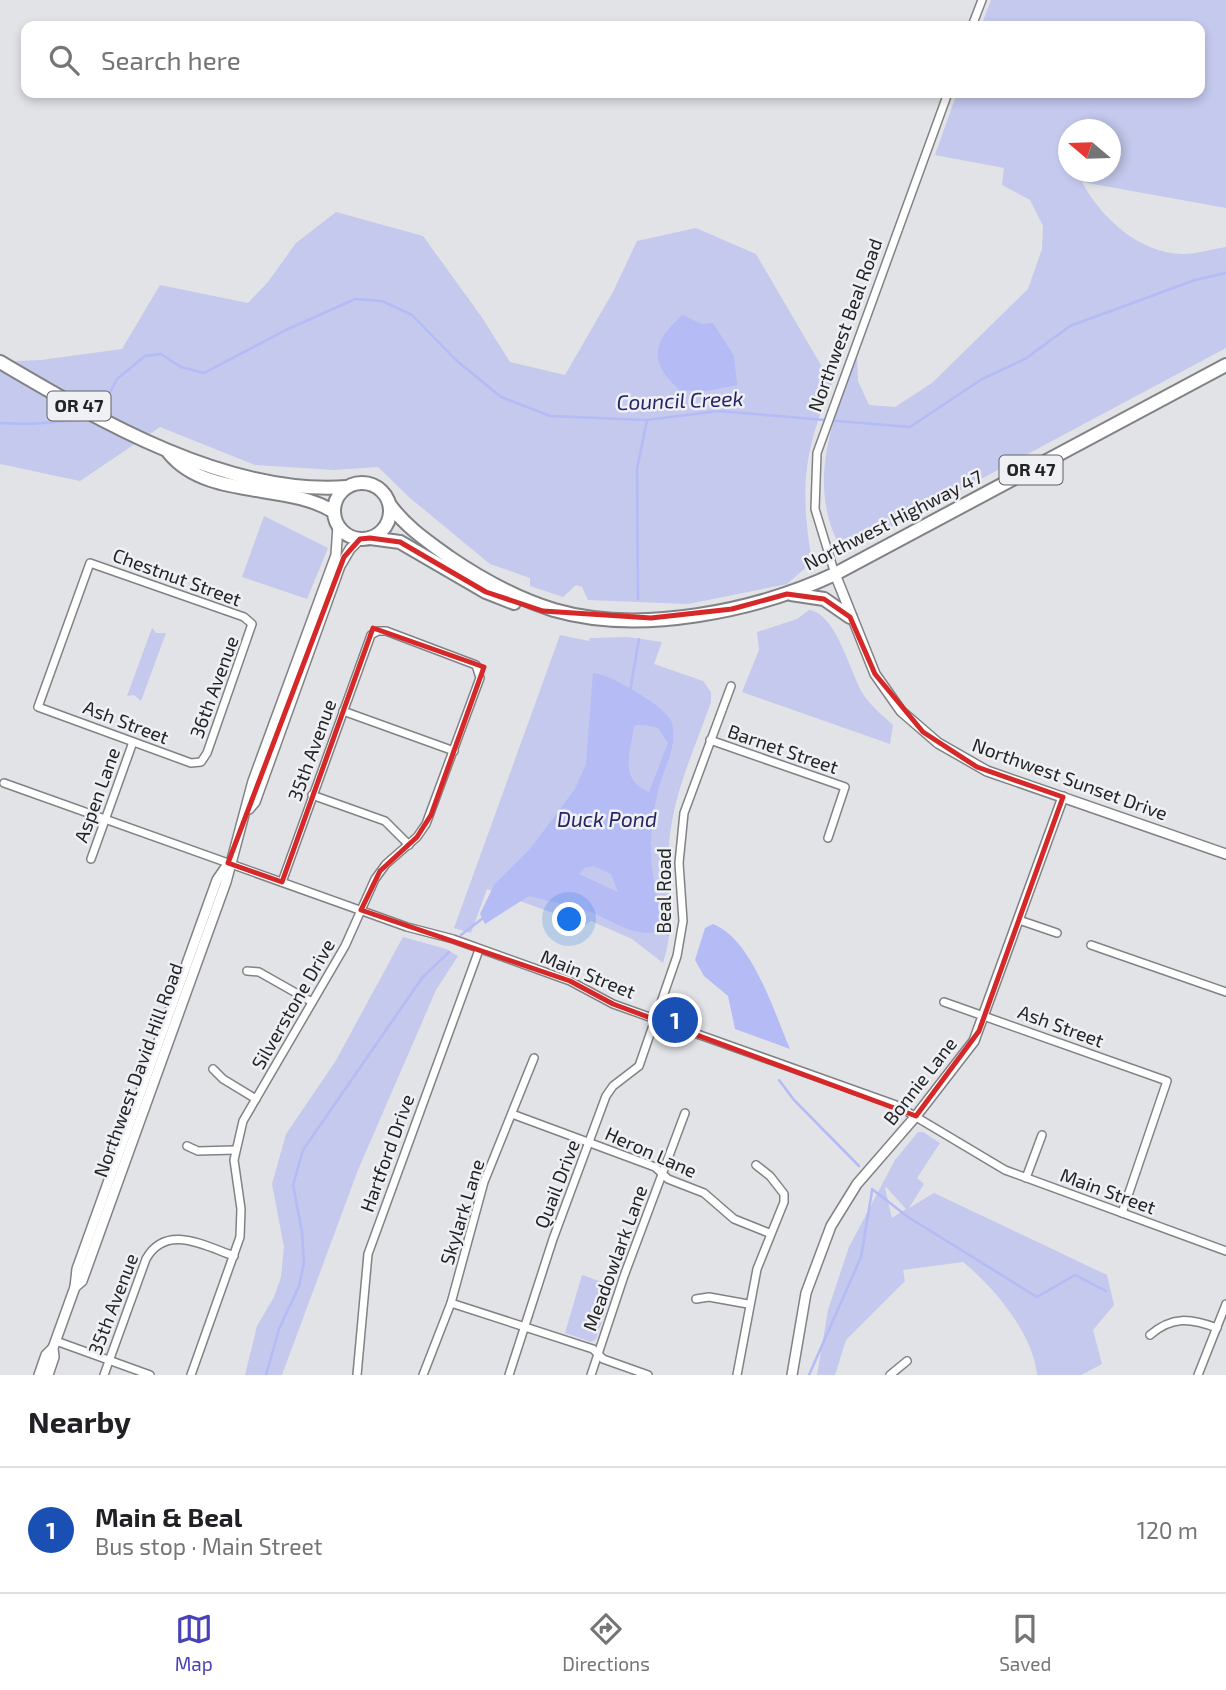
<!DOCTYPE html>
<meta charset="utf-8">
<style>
body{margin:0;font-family:"Exo 2",sans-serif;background:#f6f6f6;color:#202124}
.compass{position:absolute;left:1058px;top:119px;width:63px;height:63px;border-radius:50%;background:#fff;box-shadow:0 4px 10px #0003;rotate:289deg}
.you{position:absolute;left:570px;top:920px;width:24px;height:24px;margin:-18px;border:5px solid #fff;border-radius:50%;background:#1a73e8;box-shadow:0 0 0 10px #1a73e833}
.badge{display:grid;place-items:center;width:46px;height:46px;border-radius:50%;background:#4842b8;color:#fff;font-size:23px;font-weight:700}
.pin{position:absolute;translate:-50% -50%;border:4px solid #fff;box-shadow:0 2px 7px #0006}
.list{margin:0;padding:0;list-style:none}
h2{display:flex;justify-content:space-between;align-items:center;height:91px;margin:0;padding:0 28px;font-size:30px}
h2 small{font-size:23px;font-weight:400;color:#757577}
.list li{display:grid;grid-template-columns:46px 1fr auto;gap:21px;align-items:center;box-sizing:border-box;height:126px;padding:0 28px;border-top:2px solid #e0e0e0}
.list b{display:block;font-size:26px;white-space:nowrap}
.list p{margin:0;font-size:23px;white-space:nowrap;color:#757577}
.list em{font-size:23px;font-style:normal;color:#757577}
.icon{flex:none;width:38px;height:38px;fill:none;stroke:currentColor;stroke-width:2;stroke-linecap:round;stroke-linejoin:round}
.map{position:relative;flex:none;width:1226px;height:1375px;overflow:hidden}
.search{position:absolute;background:#fff;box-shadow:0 4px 10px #0003;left:21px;right:21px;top:21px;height:77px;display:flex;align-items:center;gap:18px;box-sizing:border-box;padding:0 24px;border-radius:14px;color:#757577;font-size:26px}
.sheet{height:217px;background:#fff}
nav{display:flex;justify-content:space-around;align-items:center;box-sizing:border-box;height:98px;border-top:2px solid #e0e0e0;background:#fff;font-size:19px;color:#757577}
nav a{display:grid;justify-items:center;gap:4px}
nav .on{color:#4842b8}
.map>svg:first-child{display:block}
.green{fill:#c4c9ed;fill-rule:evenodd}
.water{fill:#b4bbf5;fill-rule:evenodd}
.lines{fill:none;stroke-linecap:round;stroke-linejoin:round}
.stream{stroke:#b4bbf5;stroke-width:2.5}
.minor-casing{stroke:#818286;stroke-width:10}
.tertiary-casing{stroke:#818286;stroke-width:12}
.primary-casing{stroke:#818286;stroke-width:16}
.minor{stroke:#fff;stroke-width:7}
.tertiary{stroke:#fff;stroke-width:9}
.primary{stroke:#fff;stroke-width:12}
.marked{fill:none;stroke:#d62828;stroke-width:5;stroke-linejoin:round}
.labels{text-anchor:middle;stroke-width:5;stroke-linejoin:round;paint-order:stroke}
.shield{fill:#eff0f4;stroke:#606062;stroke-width:2}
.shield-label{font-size:18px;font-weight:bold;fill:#222324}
.street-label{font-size:19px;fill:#222324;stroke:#eff0f4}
.water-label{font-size:21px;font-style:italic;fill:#272567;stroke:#eff0f4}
</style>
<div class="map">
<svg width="1226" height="1375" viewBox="0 0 1226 1375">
<rect width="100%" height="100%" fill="#e2e3e7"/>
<g class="green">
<path d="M 991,0 L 1226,0 L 1226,208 L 1082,182 C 1102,219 1139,253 1183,254 C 1197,254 1212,249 1226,247 L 1226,348 L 865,541 L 840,547 C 806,483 833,418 857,356 L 858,381 L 869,405 L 895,407 L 932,383 L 1028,289 L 1042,249 L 1043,226 L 1030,200 L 1002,185 L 1004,168 L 935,155 L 957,93 L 1200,93 L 1200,26 L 981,26 ZM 1068,130 L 1110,130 L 1110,172 L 1068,172 Z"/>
<path d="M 336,212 L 423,236 L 481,316 L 510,362 L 565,375 L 613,292 L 637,241 L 696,228 L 756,254 L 832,384 C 803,453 800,489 812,562 L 787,584 L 688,604 L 588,600 L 582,587 L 576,585 L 563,597 L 530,586 L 530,578 L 490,564 L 410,498 L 378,467 L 334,470 L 255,465 L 160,427 L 80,481 L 0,464 L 0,362 L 41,360 L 122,349 L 160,285 L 248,303 L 268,282 L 296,243 Z"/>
<polygon points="264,516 328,548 307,599 242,577"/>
<path d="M 809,610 C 836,613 850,672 863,694 C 871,706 883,716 893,725 L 890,744 L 742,692 L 759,650 L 757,632 L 797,619 Z"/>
<polygon points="152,628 156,633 166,633 141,701 134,695 127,696"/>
<path d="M 560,635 L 589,641 L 590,638 L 628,637 L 662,642 L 654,664 L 703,681 L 711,692 L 711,702 C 696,745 675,790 670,835 C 664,880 678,917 663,963 L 632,939 L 591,921 L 586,925 L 487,889 L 471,933 L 454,928 Z"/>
<polygon points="403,937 446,949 458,956 436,990 358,1170 282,1375 245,1375 257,1326 274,1297 281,1277 284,1247 272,1184 286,1134 335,1062"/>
<path d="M 918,1132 L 923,1132 L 940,1143 L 917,1178 L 924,1184 L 909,1208 L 934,1193 L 1107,1275 L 1114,1305 L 1093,1330 L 1102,1364 L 1081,1375 L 1037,1375 C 1034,1335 994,1287 963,1262 L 903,1270 L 905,1281 L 846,1340 L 835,1375 L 817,1375 L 828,1310 L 849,1247 L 895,1160 ZM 886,1187 L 906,1209 L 892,1218 L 885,1188 Z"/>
<polygon points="582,1275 614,1286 596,1339 591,1342 565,1333"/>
</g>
<g class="water">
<path d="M 682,315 L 702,324 L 713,323 L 734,356 L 737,385 L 707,391 L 680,390 C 648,362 652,343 682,315 Z"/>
<path d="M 593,673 C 608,673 669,708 672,723 C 678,750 662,769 657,795 C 647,848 649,874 666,926 C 643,945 611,919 588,911 C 569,905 548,901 529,896 L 485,924 L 480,914 L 494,885 L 530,849 L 575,789 L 586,764 ZM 645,725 L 658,728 L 668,743 L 649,792 C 625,782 627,764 631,743 C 633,736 632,732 635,725 ZM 593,866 L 611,874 L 618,892 L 579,874 L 584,868 Z"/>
<path d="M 713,924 C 752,939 774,1012 790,1049 L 735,1029 L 728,996 L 704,976 L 695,960 L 705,928 Z"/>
</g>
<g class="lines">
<g class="stream">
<polyline points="95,406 107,398 117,379 145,356 161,354 181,367 204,373 286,330 355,299 382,301 412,315 456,360 501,397 550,416 647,420 718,411 910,427 982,379 1025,359 1070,326 1195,280 1226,273"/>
<polyline points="0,423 31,424 89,419"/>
<polyline points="638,599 637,469 647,420"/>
<polyline points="630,691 639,639"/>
<polyline points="662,928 668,935"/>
<polyline points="461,935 483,918"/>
<polyline points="779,1080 794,1100 859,1166"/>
<polyline points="872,1189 908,1217 1037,1297 1075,1275 1106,1291"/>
<polyline points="266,1375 279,1329 299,1286 304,1263 302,1232 293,1185 303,1150 422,978 449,952"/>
<polyline points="809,1375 861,1257 872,1191"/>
</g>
<g class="minor-casing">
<g id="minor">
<polyline points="972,26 982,0"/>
<polygon points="90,563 244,617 252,624 207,753 201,762 191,763 38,707"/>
<polyline points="835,574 815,509 817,453 948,93"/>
<polyline points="343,711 454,751"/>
<polyline points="710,740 845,787 828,838"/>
<polyline points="4,783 407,927 453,939 570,981 613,1004 896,1105 1005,1170 1226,1251"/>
<polyline points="312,795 385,821 409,845"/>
<polyline points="91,859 133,742"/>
<polyline points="1019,920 1057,933"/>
<polyline points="1091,945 1226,992"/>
<polyline points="247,971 259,972 312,1002"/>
<polyline points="944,1002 1167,1081 1122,1213"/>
<polyline points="213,1069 223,1079 256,1099"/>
<polyline points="512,1114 655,1167 668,1179 704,1193 734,1219 769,1233"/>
<polyline points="187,1146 198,1151 235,1150"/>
<polyline points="1026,1178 1042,1135"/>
<polyline points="696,1299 709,1297 748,1304"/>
<polyline points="451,1303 593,1349 603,1359 648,1375"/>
<path d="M 1150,1335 C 1172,1316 1190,1318 1217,1328"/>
<polyline points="56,1341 150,1375"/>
<path d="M 104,1375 L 146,1259 C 166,1223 205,1246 234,1256"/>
<polyline points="191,1375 240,1237 241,1209 234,1160 243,1121 345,946 375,879 386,864 417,837 426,824 480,678 476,665 386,631 378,631 371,635 282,882"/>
<polyline points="357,1375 368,1254 479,950"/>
<polyline points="423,1375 451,1303 484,1182 534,1058"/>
<polyline points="509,1375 553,1239 606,1096 613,1086 639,1066 677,956 683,921 679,863 684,813 731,686"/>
<polyline points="591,1375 624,1276 685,1113"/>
<polyline points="737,1375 757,1269 784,1202 784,1194 770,1176 756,1165"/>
<polyline points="890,1375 907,1361"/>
<polyline points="1198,1375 1226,1304"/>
</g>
</g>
<g class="tertiary-casing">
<g id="tertiary">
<polyline points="835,574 875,674 901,711 938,743 987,771 1226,854"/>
<polyline points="249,809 255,802 340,566 350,549 360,539"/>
<polyline points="75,1287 82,1281 226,882 253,781 336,555 338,526"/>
<polyline points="39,1375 46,1355 53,1348"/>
<polyline points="48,1375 54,1357 53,1348 75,1287 77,1269 217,880 228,864"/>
<polyline points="792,1375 806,1293 831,1226 857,1184 916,1116 974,1041 1063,797"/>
</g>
</g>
<g class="primary-casing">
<g id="primary">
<path d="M 0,362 C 100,421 228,496 347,487"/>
<path d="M 169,453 C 207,500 288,482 334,512"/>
<circle cx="362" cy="511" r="28"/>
<path d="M 390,505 C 406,527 427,541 449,557 C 481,579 516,598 554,610 C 640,635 756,611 835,574 L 1226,365"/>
<polyline points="370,538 400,542 486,592 514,603"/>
<polyline points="791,594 824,599 850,617"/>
</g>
</g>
<use href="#minor" class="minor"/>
<use href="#tertiary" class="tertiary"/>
<use href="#primary" class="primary"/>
</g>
<path class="marked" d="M 370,538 L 400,542 L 486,592 L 543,611 L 651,618 L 732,609 L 787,594 L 824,599 L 850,617 L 875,674 L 923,732 L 977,767 L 1063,797 L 979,1031 L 916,1116 L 613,1004 L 570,981 L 361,910 L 380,871 L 417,837 L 431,815 L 484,667 L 373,628 L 282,882 L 228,863 L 344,557 L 360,539 Z"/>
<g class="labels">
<g class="shield">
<rect x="47.5" y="391.5" width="63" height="29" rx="5"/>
<rect x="999.5" y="455.5" width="63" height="29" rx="5"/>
</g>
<g class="shield-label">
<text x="79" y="412">OR 47</text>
<text x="1031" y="476">OR 47</text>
</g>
<g class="street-label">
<text transform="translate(845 325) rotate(-70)" y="7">Northwest Beal Road</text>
<text transform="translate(893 520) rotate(-27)" y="7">Northwest Highway 47</text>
<text transform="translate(177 577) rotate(20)" y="7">Chestnut Street</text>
<text transform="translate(214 687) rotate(-70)" y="7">36th Avenue</text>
<text transform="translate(126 722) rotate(21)" y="7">Ash Street</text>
<text transform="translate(783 749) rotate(19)" y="7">Barnet Street</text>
<text transform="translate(312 750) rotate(-70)" y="7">35th Avenue</text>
<text transform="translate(1070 779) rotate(20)" y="7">Northwest Sunset Drive</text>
<text transform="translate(97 795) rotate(-70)" y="7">Aspen Lane</text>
<text transform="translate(664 891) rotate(-90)" y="7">Beal Road</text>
<text transform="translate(588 974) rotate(22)" y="7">Main Street</text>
<text transform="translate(293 1004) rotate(-60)" y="7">Silverstone Drive</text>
<text transform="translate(1061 1026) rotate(20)" y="7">Ash Street</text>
<text transform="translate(138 1070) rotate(-70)" y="7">Northwest David Hill Road</text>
<text transform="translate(920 1081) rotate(-52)" y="7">Bonnie Lane</text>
<text transform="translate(651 1152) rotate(24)" y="7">Heron Lane</text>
<text transform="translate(387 1153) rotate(-70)" y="7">Hartford Drive</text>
<text transform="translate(557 1184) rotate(-69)" y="7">Quail Drive</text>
<text transform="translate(1108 1191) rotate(20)" y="7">Main Street</text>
<text transform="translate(462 1212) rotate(-73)" y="7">Skylark Lane</text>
<text transform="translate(615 1258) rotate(-70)" y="7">Meadowlark Lane</text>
<text transform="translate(113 1304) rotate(-69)" y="7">35th Avenue</text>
</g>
<g class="water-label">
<text transform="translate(680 401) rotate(-2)" y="7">Council Creek</text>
<text x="607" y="827">Duck Pond</text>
</g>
</g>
</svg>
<svg class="compass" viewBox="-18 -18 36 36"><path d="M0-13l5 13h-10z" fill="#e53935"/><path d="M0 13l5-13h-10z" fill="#757577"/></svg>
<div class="you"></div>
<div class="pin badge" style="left:675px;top:1020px;background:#1a4fb4">1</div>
<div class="search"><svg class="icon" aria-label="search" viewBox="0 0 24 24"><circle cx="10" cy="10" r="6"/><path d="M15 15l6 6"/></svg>Search here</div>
</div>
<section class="sheet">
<h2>Nearby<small></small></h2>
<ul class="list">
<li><span class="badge" style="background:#1a4fb4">1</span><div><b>Main &amp; Beal</b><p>Bus stop · Main Street</p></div><em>120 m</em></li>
</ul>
</section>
<nav>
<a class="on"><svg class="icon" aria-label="map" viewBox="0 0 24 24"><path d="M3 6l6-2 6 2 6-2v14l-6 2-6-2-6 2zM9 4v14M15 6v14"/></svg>Map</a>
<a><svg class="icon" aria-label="directions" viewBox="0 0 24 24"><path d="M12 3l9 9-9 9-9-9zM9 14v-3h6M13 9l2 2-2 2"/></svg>Directions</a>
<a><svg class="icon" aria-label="saved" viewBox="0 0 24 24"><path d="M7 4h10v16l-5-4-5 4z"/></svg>Saved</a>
</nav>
